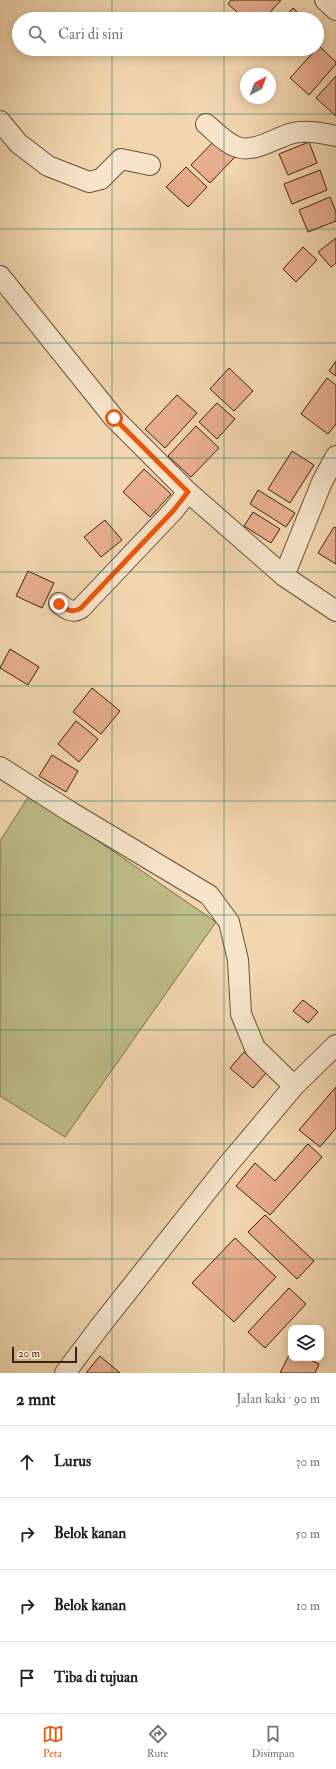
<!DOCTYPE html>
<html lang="id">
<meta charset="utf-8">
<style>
body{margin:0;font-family:"IM FELL Double Pica",serif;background:#f6f6f6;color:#222}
.controls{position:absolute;right:12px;bottom:12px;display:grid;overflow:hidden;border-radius:8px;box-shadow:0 2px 10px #0003}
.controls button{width:36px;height:36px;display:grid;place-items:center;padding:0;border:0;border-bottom:1px solid #e0e0e0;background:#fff;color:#222;font:20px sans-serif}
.compass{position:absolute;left:240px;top:68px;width:36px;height:36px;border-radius:50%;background:#fff;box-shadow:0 2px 10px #0003;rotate:42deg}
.scale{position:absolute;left:12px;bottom:10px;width:65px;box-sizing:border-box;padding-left:4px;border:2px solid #39230d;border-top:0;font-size:11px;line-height:14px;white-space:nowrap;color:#39230d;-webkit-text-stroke:3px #f7e4cb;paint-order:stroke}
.stop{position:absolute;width:12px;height:12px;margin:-9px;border:3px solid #ea580c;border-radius:50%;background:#fff}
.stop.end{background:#ea580c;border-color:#fff;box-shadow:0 1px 4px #0008}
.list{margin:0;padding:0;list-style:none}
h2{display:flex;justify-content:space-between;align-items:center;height:52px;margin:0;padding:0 16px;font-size:17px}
h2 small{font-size:13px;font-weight:400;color:#767676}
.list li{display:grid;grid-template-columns:26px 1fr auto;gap:12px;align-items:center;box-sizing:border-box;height:72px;padding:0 16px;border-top:1px solid #e0e0e0}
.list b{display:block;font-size:15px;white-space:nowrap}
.list em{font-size:13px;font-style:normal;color:#767676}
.icon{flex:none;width:22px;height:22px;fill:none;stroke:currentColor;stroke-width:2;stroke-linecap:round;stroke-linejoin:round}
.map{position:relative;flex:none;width:336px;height:1373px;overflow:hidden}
.search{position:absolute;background:#fff;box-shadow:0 2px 10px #0003;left:12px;right:12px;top:12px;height:44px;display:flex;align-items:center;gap:10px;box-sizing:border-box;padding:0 14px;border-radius:22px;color:#767676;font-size:15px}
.sheet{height:340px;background:#fff}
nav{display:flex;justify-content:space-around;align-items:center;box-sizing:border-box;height:56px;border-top:1px solid #e0e0e0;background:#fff;font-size:11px;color:#767676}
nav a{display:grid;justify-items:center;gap:2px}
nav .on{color:#ea580c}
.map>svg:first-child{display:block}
.green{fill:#bfbc87;stroke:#7c704a}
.building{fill:#e9ae8f;stroke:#39230d}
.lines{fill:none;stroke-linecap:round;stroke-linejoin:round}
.minor-casing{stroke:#675036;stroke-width:22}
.minor{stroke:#f7e4cb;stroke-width:20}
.route{stroke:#ea580c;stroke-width:5}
.grid{fill:none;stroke:#0f766e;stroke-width:1;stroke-opacity:0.55}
</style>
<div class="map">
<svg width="336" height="1373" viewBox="0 0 336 1373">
<rect width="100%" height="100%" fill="#f2d6af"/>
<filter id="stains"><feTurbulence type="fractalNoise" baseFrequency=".005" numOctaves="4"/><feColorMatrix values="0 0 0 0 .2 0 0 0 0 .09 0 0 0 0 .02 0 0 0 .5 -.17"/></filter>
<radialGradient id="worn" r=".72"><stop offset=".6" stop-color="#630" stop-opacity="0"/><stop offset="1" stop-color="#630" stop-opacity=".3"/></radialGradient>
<polygon class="green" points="30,794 216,922 65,1137 0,1096 0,841"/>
<g class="building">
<polygon points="231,0 281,0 264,19 245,19 228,4"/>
<polygon points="293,8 305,19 283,19"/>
<polygon points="319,46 336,62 336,64 309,95 290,78"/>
<polygon points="336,76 336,116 316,98"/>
<polygon points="216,139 235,157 210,183 191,165"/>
<polygon points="309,142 317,163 288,175 279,154"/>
<polygon points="186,167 207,187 188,207 166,187"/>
<polygon points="320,170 327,190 292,204 284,184"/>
<polygon points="330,197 336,212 336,221 308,232 299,210"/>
<polygon points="336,238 336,263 331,267 318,252"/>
<polygon points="303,247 317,260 296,282 283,269"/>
<polygon points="336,361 336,376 329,371"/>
<polygon points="229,368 253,391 234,411 210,389"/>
<polygon points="327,378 336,385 336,424 328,434 301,414"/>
<polygon points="177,395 197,413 165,448 145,429"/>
<polygon points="217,403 235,419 217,439 199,422"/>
<polygon points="196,426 219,448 191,477 168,456"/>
<polygon points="292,451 314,465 290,503 268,489"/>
<polygon points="144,469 171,494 150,517 123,492"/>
<polygon points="258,490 295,513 286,527 250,504"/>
<polygon points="253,512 280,529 271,543 244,526"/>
<polygon points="105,520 122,540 101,557 84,537"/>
<polygon points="334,527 336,528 336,564 318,553"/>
<polygon points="28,571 54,583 42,608 16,596"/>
<polygon points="10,649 39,667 28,685 0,668"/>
<polygon points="92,688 120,711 101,734 73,712"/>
<polygon points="76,721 98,739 79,762 58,744"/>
<polygon points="52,755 78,771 66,792 39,776"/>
<polygon points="303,1000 318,1012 308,1023 293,1011"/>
<polygon points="244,1052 267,1072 253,1088 230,1068"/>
<polygon points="336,1087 336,1128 320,1147 299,1130"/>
<polygon points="308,1144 322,1157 270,1215 236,1186 255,1163 275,1181"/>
<polygon points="265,1215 314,1261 297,1279 248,1232"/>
<polygon points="235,1238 276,1277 234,1322 192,1283"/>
<polygon points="289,1288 306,1304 265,1348 248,1332"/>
<polygon points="291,1351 291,1358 306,1358 319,1364 315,1373 280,1373"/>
<polygon points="100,1356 120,1373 86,1373"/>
</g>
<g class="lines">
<g class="minor-casing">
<g id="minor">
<polyline points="325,0 336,10"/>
<polyline points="0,121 18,143 48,166 89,182 101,179 121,159 150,165"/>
<path d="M 206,124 C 216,132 228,146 241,148 C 258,151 277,137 293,133 C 308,130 322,133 336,136"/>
<polyline points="0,276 114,418 188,492 284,576 336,611"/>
<polyline points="284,576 322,482 336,456"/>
<path d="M 59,603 C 66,609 72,614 81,608 L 173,511 L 188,492"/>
<polyline points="0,767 69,811 209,895 229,922 238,960 241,1014 255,1048 294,1086"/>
<polyline points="65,1373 98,1329 226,1167 294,1086 336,1045"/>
</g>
</g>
<use href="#minor" class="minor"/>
</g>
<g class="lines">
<path class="route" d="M 59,604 C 66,609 72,614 81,608 L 173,511 L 188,492 L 114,418"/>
</g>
<path class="grid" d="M 112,0 L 112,19M 224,0 L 224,19M 112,49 L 112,1373M 224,49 L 224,1373M 0,114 L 336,114M 0,229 L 336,229M 0,343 L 336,343M 0,458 L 336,458M 0,572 L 336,572M 0,686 L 336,686M 0,801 L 336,801M 0,915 L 336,915M 0,1030 L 336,1030M 0,1144 L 336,1144M 0,1259 L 336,1259"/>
<rect width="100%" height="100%" filter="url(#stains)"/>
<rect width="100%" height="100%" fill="url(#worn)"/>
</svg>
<div class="controls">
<button><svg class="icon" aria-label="layers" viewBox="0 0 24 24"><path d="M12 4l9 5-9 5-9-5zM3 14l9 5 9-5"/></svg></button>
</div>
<svg class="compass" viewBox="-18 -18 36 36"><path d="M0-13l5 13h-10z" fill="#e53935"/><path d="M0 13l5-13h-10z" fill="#767676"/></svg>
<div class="scale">20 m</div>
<div class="stop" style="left:114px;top:418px"></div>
<div class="stop end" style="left:59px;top:604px"></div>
<div class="search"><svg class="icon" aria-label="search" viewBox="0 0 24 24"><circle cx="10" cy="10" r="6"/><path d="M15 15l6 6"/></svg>Cari di sini</div>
</div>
<section class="sheet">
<h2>2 mnt<small>Jalan kaki · 90 m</small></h2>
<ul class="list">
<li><svg class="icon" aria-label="ahead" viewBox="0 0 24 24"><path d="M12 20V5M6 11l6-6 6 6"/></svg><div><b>Lurus</b></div><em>30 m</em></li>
<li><svg class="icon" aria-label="right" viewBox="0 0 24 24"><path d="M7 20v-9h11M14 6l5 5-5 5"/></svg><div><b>Belok kanan</b></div><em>50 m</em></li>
<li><svg class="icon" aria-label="right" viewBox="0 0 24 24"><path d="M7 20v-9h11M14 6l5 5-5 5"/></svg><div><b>Belok kanan</b></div><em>10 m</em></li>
<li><svg class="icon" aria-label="arrive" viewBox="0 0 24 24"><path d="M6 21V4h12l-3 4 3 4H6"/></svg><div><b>Tiba di tujuan</b></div></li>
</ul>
</section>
<nav>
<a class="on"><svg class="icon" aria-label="map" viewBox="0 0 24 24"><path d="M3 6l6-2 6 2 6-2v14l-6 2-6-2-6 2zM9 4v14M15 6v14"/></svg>Peta</a>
<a><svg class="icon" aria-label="directions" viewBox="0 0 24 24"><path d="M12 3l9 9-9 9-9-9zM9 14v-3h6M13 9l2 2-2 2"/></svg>Rute</a>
<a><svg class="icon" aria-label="saved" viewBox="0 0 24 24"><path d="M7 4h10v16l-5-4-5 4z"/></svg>Disimpan</a>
</nav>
